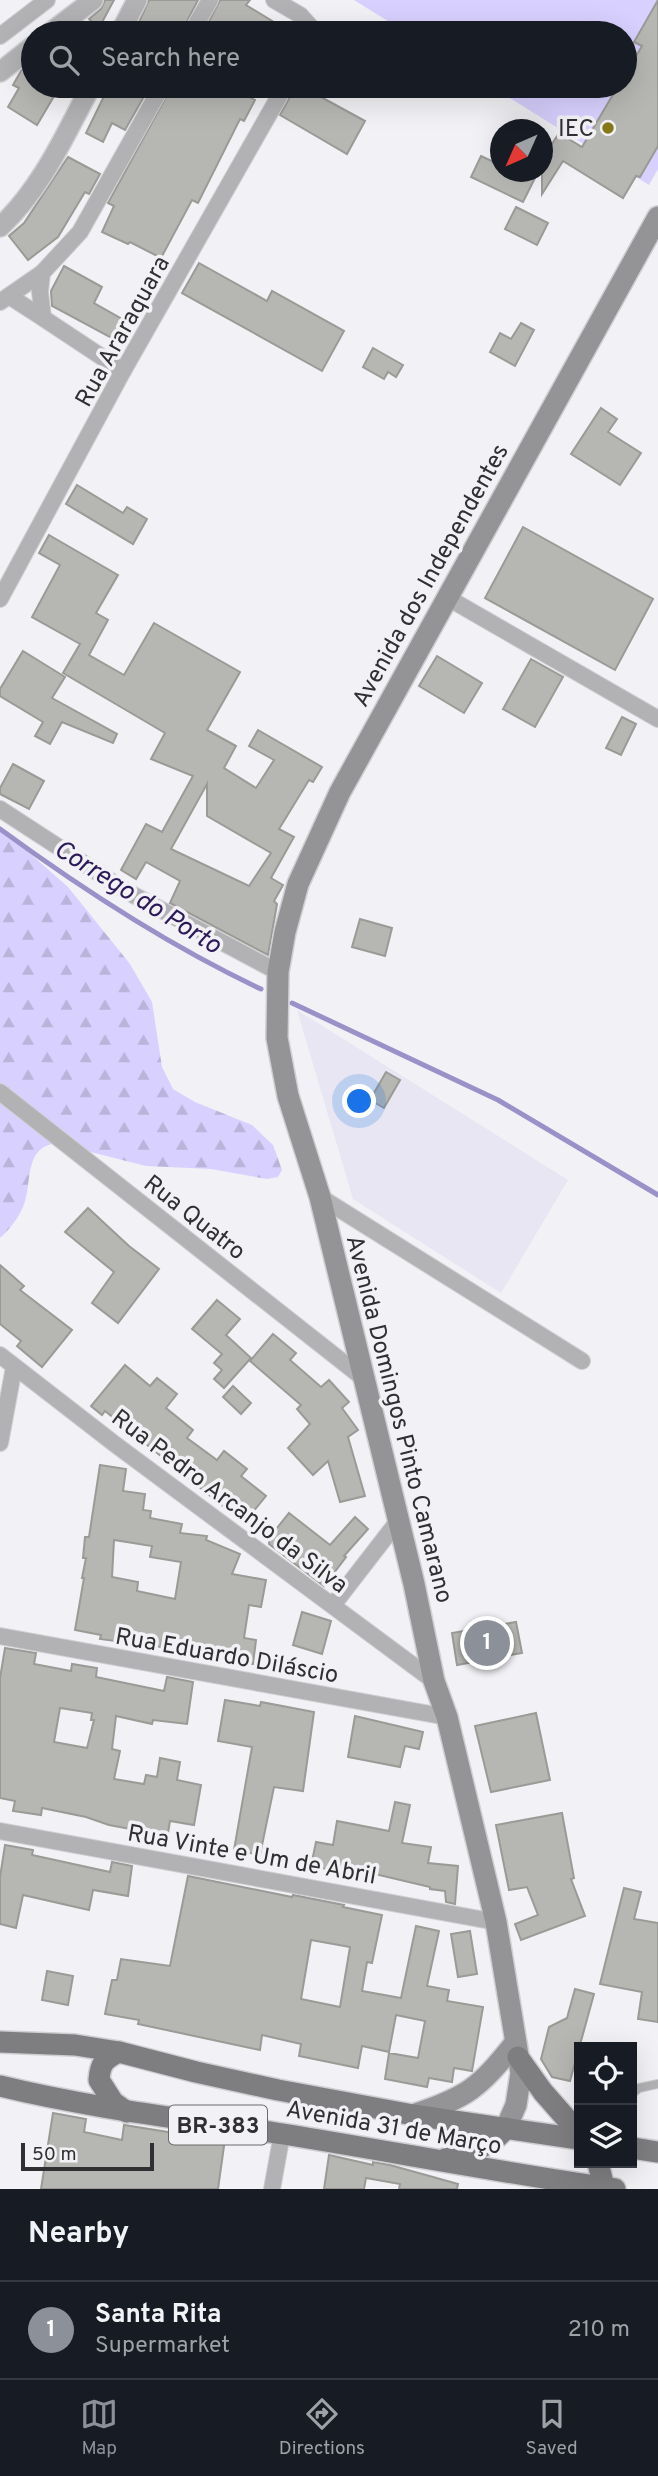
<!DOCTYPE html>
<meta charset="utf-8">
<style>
body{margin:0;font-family:Overpass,sans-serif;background:#20242c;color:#f1f3f6}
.controls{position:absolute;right:21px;bottom:21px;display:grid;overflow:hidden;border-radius:0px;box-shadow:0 7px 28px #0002}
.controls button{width:63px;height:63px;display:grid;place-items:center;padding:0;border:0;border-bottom:2px solid #363941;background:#171b24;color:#f1f3f6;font:35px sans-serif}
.compass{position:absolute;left:490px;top:119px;width:63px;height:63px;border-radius:50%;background:#171b24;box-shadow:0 7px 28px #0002;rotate:225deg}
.scale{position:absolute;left:21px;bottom:18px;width:133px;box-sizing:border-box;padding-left:7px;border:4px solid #303032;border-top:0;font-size:19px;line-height:24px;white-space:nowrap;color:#303032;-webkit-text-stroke:5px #f2f1f5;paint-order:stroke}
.you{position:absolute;left:360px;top:1102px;width:24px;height:24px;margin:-18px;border:5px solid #fff;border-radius:50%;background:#1a73e8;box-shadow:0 0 0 10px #1a73e833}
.badge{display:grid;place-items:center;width:46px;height:46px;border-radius:50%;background:#8c9099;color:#fff;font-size:23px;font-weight:700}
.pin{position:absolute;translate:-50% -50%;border:4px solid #fff;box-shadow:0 2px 7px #0006}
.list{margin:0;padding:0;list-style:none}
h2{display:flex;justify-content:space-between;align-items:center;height:91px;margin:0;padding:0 28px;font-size:30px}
h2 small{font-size:23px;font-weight:400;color:#9ea1a6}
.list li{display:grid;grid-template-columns:46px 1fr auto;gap:21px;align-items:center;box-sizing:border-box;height:98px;padding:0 28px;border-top:2px solid #363941}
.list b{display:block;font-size:26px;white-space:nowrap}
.list p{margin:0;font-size:23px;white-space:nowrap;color:#9ea1a6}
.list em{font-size:23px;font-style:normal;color:#9ea1a6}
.icon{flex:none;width:38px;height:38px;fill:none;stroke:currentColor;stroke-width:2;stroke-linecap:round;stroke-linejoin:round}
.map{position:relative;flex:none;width:658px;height:2189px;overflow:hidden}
.search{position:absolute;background:#171b24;box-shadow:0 7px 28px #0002;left:21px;right:21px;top:21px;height:77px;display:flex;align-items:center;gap:18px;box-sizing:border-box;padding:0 24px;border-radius:38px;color:#9ea1a6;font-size:26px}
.sheet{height:189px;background:#171b24}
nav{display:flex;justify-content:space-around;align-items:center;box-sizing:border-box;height:98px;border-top:2px solid #363941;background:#171b24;font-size:19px;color:#9ea1a6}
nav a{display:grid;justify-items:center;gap:4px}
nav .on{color:#8c9099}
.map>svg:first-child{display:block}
.built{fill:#e7e6f2}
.forest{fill:url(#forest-firs)}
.garden{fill:#d8d1ff}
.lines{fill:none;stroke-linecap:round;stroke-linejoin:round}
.stream{stroke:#9a91c8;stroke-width:5}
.building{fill:#b6b6b2;stroke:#9b9a96;stroke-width:2;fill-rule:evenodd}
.service-casing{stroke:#cfced2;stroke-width:10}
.minor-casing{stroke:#cfced2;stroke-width:18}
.tertiary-casing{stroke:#cfced2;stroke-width:22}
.secondary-casing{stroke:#cfced2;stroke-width:24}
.primary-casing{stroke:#cfced2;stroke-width:24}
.service{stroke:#b2b2b4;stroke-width:8}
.minor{stroke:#b2b2b4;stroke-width:16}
.tertiary{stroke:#b2b2b4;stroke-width:19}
.secondary{stroke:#949396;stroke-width:21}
.primary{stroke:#7e7d80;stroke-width:21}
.poi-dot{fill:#86771b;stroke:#f2f1f5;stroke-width:2.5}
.labels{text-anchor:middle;stroke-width:7;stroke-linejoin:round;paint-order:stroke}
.shield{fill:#f2f1f5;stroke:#6a6a6c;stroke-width:2}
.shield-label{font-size:23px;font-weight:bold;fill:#303032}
.poi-label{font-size:24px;fill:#303032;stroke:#f2f1f5;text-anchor:end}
.street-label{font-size:24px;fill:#303032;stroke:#f2f1f5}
.water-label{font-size:26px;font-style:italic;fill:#2c195a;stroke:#f2f1f5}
</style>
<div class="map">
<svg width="658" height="2189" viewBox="0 0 658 2189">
<defs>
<pattern id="forest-firs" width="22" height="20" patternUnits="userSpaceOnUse" patternTransform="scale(1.75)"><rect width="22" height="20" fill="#d8d1ff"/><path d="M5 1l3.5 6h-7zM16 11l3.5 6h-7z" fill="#bab4db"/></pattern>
</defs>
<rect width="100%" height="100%" fill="#f2f1f5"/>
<polygon class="built" points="297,1010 568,1180 501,1293 353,1199"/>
<path class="forest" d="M 0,827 L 68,887 L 130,964 L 152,1002 L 162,1067 L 173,1089 L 195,1102 L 252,1125 L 273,1145 L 282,1170 L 278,1177 L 267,1179 L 211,1169 L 146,1166 L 55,1143 C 25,1149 32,1178 25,1201 C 21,1215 11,1228 0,1238 Z"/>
<polygon class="garden" points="354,0 658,0 658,169 649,185 491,86 625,86 625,33 407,33"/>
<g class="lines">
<g class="stream">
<path d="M 0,829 C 82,889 169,946 261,989"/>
<polyline points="292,1003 498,1100 658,1195"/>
</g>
</g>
<g class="building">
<polygon points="105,0 114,0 99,28 89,19 101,9"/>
<polygon points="149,0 198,0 181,33 134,33"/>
<polygon points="220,0 250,0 246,5 274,22 268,33 203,33"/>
<polygon points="658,0 658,146 640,177 636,176 623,198 563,161 542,194 542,159 559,133 582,147 618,86 625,86 625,75 642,46 634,42"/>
<polygon points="33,64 33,86 60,86 37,125 8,107 19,88 13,85 21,71 25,68 29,70"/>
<polygon points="109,86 150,86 125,130 112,123 103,142 86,133"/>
<polygon points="172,86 230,86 255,100 244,121 240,119 198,203 192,200 161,258 130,242 128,244 102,232 114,206 108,203"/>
<polygon points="296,86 301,86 365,121 347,154 280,115"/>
<polygon points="481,156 500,165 500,172 538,172 523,202 471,177"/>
<polygon points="68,157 100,174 89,194 85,192 58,237 28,260 9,236 24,223"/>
<polygon points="516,207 548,223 537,245 505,229"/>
<polygon points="199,263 267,301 272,291 344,331 322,371 182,293"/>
<polygon points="64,266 102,287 94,303 129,323 119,342 52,306 51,291"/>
<polygon points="521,323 534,330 515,366 490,352 500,333 511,339"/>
<polygon points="373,348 403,365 396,377 388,372 384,379 363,367"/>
<polygon points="601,408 617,419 608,432 641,453 620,485 571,454"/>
<polygon points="77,485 123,513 127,507 147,519 133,544 66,504"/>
<polygon points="523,527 653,599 615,670 485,598"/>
<path d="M 49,535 L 118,575 L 96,613 L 108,620 L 89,655 L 124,675 L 154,623 L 240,672 L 207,730 L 236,746 L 224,768 L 256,788 L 274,760 L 249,746 L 258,730 L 322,767 L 313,782 L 309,780 L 279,829 L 294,837 L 271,878 L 283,885 L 274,901 L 277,904 L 268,955 L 170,903 L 180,881 L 146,862 L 136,879 L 121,870 L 146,824 L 162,832 L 193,776 L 151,759 L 165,733 L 63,673 L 80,644 L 32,617 L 60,565 L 39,553 ZM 207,784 L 207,816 L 271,853 L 249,886 L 171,849 Z"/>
<polygon points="23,651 65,677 52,698 117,734 113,743 62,722 50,744 35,736 43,722 0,696 0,689"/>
<polygon points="437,656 482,683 464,713 419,686"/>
<polygon points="531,659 563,677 535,727 503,709"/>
<polygon points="622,717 636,724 621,755 606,748"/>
<polygon points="13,764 44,781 29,809 0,794 0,788"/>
<polygon points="360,919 392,928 385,956 352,947"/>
<polygon points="386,1072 400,1080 384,1108 370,1100"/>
<polygon points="88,1208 129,1246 159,1269 118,1323 92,1303 114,1272 65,1232"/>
<polygon points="0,1265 24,1286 20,1290 72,1330 42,1367 17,1346 21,1341 0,1324"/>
<polygon points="217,1300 240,1319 226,1335 251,1358 224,1388 214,1379 222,1370 214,1363 222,1354 192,1329"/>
<polygon points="273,1334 296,1353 290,1360 321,1387 329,1380 349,1402 342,1408 358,1430 348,1437 365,1496 340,1502 328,1461 313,1475 288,1448 310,1424 297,1409 301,1405 250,1361"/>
<polygon points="125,1365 150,1386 157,1378 177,1394 166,1408 193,1430 187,1438 217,1460 224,1451 247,1469 241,1476 266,1496 244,1523 105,1411 102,1415 91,1406"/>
<polygon points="233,1386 251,1403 241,1414 223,1397"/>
<path d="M 100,1465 L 126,1469 L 123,1491 L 145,1494 L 143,1510 L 151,1511 L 150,1518 L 182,1524 L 180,1533 L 207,1536 L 206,1540 L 240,1554 L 232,1574 L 266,1580 L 261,1607 L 249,1605 L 244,1638 L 256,1640 L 253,1664 L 199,1653 L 200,1647 L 162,1640 L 161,1647 L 116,1638 L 115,1641 L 100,1639 L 101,1635 L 75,1630 L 84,1578 L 82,1578 L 86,1558 L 83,1558 L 85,1537 L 89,1537 ZM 114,1540 L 152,1546 L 150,1557 L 181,1562 L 175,1599 L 137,1591 L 138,1582 L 112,1577 Z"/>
<polygon points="289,1513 330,1545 355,1517 368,1529 344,1556 346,1557 324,1586 269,1544 269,1538"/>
<polygon points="302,1612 331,1621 322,1654 293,1645"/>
<polygon points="516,1622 522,1653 457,1665 452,1633"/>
<path d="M 5,1648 L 36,1653 L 34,1664 L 71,1671 L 72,1664 L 97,1668 L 96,1677 L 164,1691 L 167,1677 L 193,1682 L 187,1724 L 153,1720 L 152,1724 L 116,1716 L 112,1749 L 120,1751 L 114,1779 L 144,1784 L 146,1775 L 157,1777 L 160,1758 L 180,1762 L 177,1780 L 201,1785 L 194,1825 L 170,1821 L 167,1839 L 136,1833 L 136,1830 L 109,1825 L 86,1817 L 42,1808 L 41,1815 L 13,1811 L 15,1801 L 0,1798 L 0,1678 ZM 60,1708 L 92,1713 L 91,1720 L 94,1720 L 87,1748 L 54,1742 Z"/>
<polygon points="225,1700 260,1706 261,1702 314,1712 303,1791 274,1787 260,1855 234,1850 252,1747 218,1741"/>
<polygon points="536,1713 550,1780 491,1792 475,1726"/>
<polygon points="355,1716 423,1732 419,1749 405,1746 400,1767 348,1757"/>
<polygon points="395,1802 410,1805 402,1843 431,1847 428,1863 458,1866 455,1904 446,1902 445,1891 430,1889 430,1887 358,1870 357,1875 311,1866 316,1842 333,1845 337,1821 389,1831"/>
<polygon points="562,1813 574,1878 571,1879 585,1916 521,1940 515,1924 538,1915 527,1887 509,1890 496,1825"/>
<polygon points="5,1845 33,1850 32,1855 110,1872 112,1862 132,1866 128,1896 93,1890 89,1910 23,1895 16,1928 0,1924 0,1877"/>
<path d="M 188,1876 L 292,1897 L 293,1895 L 344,1905 L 343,1907 L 382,1915 L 372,1963 L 367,1962 L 362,1991 L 401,1998 L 416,1926 L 439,1931 L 427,1986 L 449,1990 L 447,2001 L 483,2007 L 472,2071 L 454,2068 L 452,2082 L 429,2078 L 427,2087 L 385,2079 L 389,2053 L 418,2058 L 425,2021 L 396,2015 L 389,2052 L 362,2046 L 358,2068 L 299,2056 L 301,2044 L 262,2035 L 260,2050 L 138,2024 L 139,2020 L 105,2014 L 112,1980 L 117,1980 L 121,1959 L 170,1966 ZM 311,1940 L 350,1947 L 340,2007 L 301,1999 Z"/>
<polygon points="624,1888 641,1892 634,1919 658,1923 658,2022 638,2019 642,1992 600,1984"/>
<polygon points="470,1931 477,1974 458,1977 451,1934"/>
<polygon points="47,1971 73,1976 68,2005 42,2000"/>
<polygon points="575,1989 594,1994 570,2081 552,2077 541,2059 549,2027 567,2018"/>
<polygon points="53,2113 86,2119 84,2132 122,2140 124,2125 187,2135 187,2133 225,2139 218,2189 41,2189"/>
<polygon points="329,2155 373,2165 373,2162 390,2165 458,2184 457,2189 399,2189 400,2184 366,2178 364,2189 324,2189"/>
</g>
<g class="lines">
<g class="service-casing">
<polyline id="service" points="632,2094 639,2088 658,2084"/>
</g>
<g class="minor-casing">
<g id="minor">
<polyline points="274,0 300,15 310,26 310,33"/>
<polyline points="191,33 210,0"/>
<polyline points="0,36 47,0"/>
<polyline points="9,296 43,318 40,292 42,273"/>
<polyline points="0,302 42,273 80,232 162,86"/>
<polyline points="43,318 123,371"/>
<polyline points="448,598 658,719"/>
<polyline points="0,599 123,371 285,86"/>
<polyline points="0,809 126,891 278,972"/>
<polyline points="0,1092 363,1378"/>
<polyline points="320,1197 582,1361"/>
<polyline points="0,1355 116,1445 434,1681"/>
<polyline points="0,1443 14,1367"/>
<polyline points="333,1605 398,1521"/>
<polyline points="0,1636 447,1717"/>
<polyline points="0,1831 496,1922"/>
<polyline points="272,2189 282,2134"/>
</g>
</g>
<g class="tertiary-casing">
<g id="tertiary">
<polyline points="50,33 93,0"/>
<polyline points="120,33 137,0"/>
<polyline points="0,72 33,46"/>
<path d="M 0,227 C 42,188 65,135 91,86"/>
</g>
</g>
<g class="secondary-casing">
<g id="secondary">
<path d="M 413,2115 C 468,2097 479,2088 515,2043"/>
<polyline points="506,2128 516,2105 521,2073 496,1922 447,1717 434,1681 414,1584 320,1197 288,1096 277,1038 278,972 285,932 298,884 340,792 658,217"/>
</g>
</g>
<g class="primary-casing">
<g id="primary">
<polyline points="0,2042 75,2045 119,2052 196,2072 278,2090 413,2115 579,2139"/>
<path d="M 119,2052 C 104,2059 100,2064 99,2080 L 113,2102 L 127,2112"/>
<polyline points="518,2057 543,2092 579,2133"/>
<path d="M 0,2086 C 94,2109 188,2119 283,2134 C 394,2152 504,2173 615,2189"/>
<polyline points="632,2148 658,2152"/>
<path d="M 445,2159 C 469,2153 490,2148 506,2128"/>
<polyline points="598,2163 604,2187"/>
</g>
</g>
<use href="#service" class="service"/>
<use href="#minor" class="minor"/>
<use href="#tertiary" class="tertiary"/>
<use href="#secondary" class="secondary"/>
<use href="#primary" class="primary"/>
</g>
<circle class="poi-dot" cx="608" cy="128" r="7"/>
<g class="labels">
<rect class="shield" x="169" y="2105.5" width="98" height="39" rx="5"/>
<g class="shield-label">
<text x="218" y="2133">BR-383</text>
</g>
<g class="poi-label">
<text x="594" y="136">IEC</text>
</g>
<g class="street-label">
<text transform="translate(122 331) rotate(-61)" y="8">Rua Araraquara</text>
<text transform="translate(430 575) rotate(-61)" y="8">Avenida dos Independentes</text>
<text transform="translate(195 1217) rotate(38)" y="8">Rua Quatro</text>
<text transform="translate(400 1419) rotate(76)" y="8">Avenida Domingos Pinto Camarano</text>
<text transform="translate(230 1501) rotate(37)" y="8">Rua Pedro Arcanjo da Silva</text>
<text transform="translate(227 1655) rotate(10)" y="8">Rua Eduardo Diláscio</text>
<text transform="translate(252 1854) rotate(10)" y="8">Rua Vinte e Um de Abril</text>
<text transform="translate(394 2127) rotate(10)" y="8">Avenida 31 de Março</text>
</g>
<g class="water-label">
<text transform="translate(138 896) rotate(32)" y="9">Corrego do Porto</text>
</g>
</g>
</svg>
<div class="controls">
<button><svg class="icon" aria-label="locate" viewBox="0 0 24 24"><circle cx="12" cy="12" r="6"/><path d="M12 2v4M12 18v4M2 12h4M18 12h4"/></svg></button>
<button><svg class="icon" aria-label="layers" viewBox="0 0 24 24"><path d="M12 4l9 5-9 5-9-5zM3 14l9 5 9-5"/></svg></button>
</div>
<svg class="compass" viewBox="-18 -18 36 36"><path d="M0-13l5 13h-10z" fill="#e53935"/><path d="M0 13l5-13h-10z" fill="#9ea1a6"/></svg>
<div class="scale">50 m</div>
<div class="you"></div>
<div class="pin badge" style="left:487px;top:1643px">1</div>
<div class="search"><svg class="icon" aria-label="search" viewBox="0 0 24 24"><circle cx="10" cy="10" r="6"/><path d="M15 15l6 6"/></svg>Search here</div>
</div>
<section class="sheet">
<h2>Nearby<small></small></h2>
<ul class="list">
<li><span class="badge">1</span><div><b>Santa Rita</b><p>Supermarket</p></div><em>210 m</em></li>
</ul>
</section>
<nav>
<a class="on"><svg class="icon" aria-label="map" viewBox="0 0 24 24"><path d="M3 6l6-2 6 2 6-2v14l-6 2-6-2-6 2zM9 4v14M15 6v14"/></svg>Map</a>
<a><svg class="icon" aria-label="directions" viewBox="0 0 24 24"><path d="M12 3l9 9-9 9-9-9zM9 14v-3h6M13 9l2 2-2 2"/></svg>Directions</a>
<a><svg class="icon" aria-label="saved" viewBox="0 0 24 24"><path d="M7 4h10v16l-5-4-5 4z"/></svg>Saved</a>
</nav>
